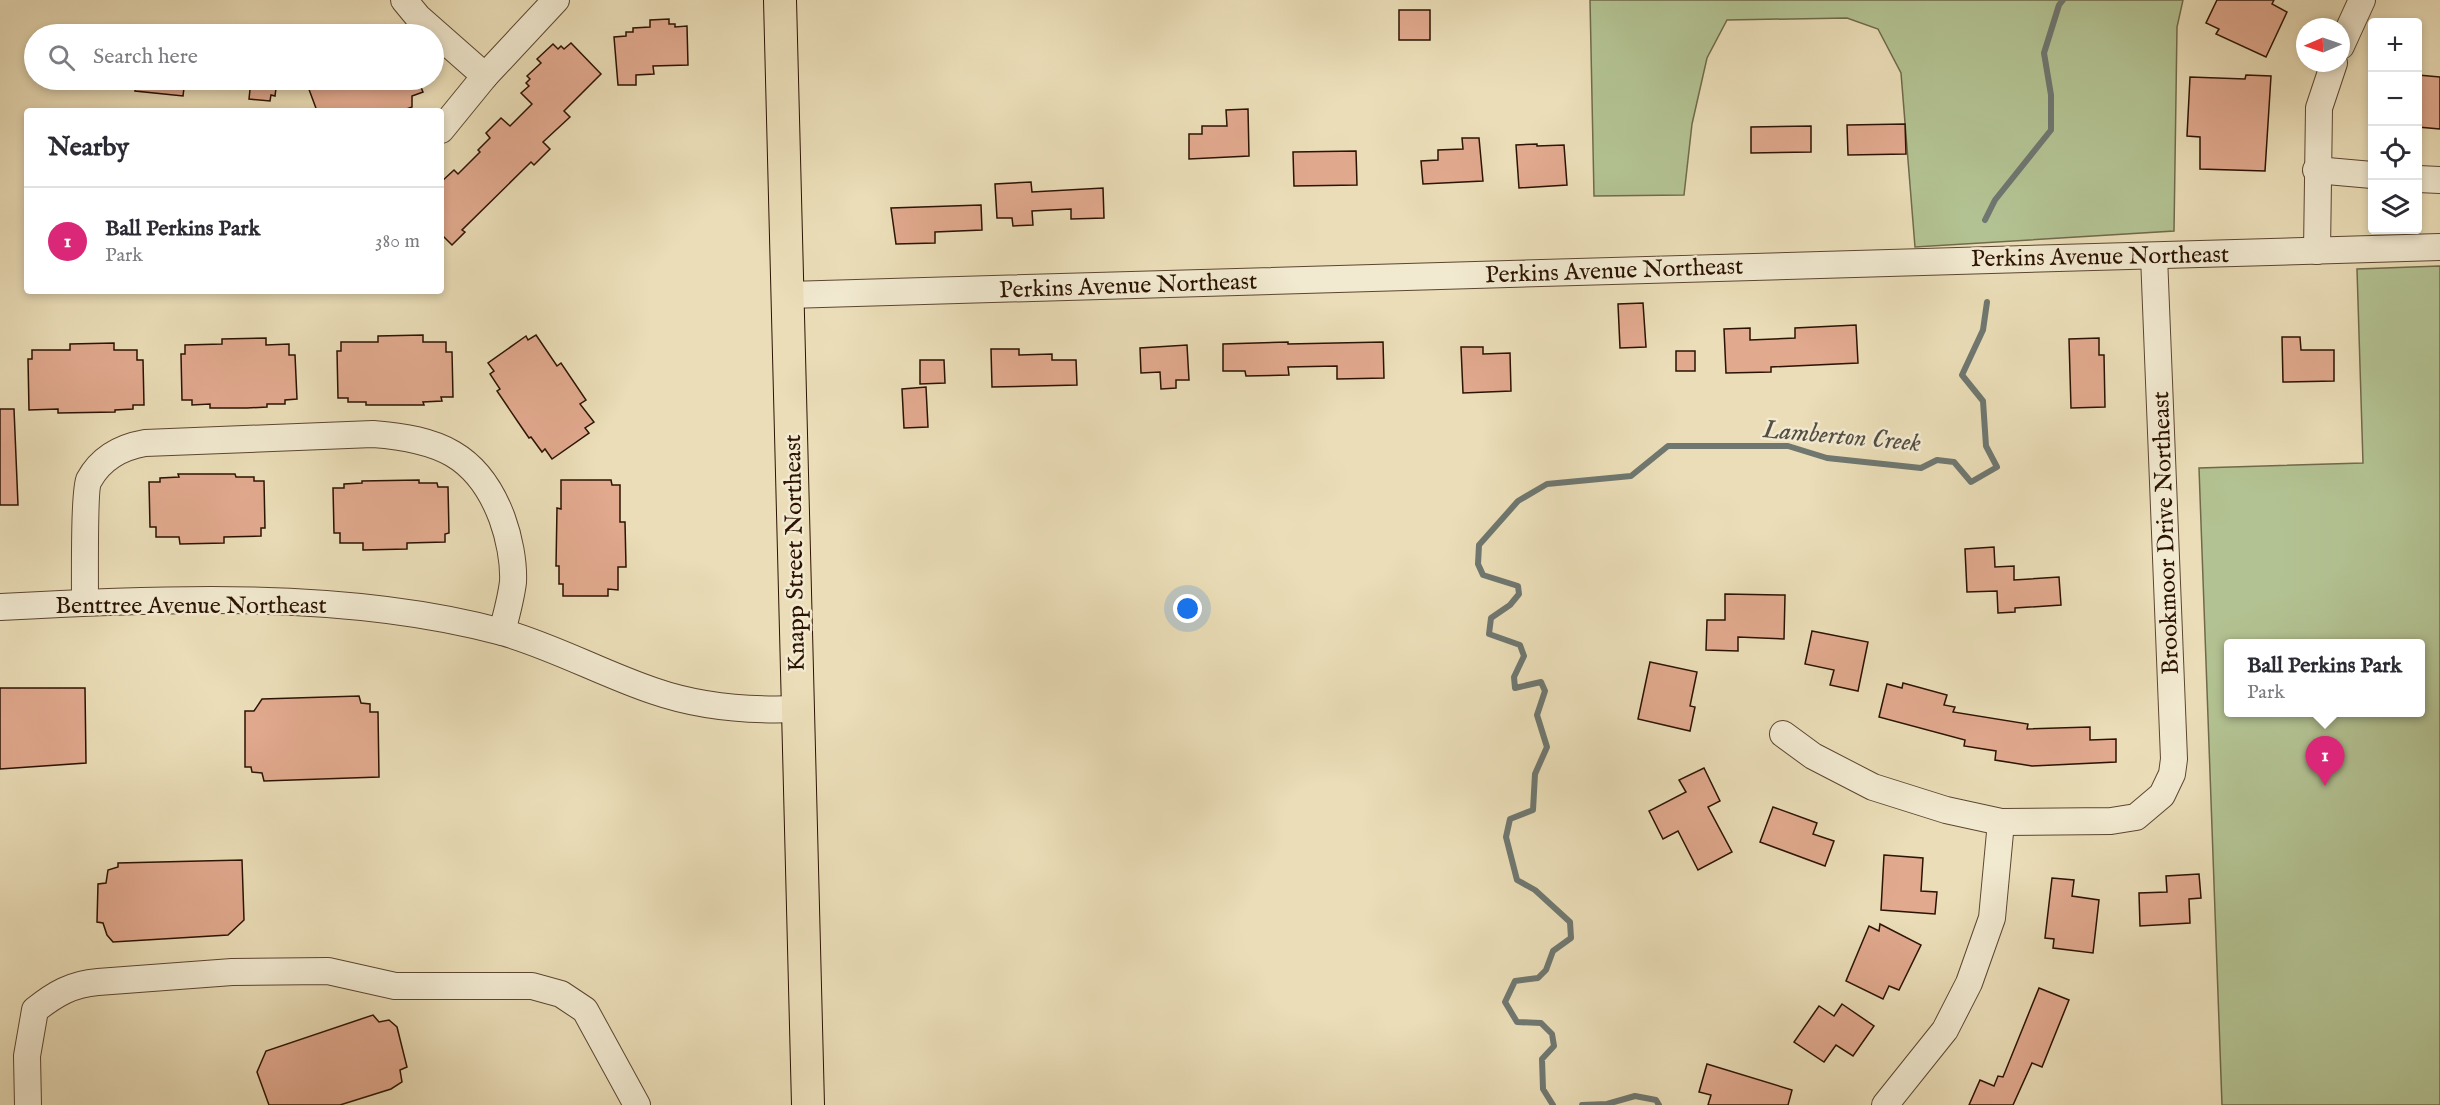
<!DOCTYPE html>
<meta charset="utf-8">
<style>
body{margin:0;font-family:"IM FELL English",serif;background:#f7f7f7;color:#2b2b33}
.controls{position:absolute;right:18px;top:18px;display:grid;overflow:hidden;border-radius:6px;box-shadow:0 3px 9px #0003}
.controls button{width:54px;height:54px;display:grid;place-items:center;padding:0;border:0;border-bottom:2px solid #e1e1e2;background:#fff;color:#2b2b33;font:30px sans-serif}
.compass{position:absolute;left:2296px;top:18px;width:54px;height:54px;border-radius:50%;background:#fff;box-shadow:0 3px 9px #0003;rotate:268deg}
.you{position:absolute;left:1188px;top:609px;width:21px;height:21px;margin:-15px;border:4px solid #fff;border-radius:50%;background:#1a73e8;box-shadow:0 0 0 9px #1a73e833}
.badge{display:grid;place-items:center;width:39px;height:39px;border-radius:50%;background:#db2777;color:#fff;font-size:20px;font-weight:700}
.pin{position:absolute;translate:-50% -50px;filter:drop-shadow(0 2px 3px #0008)}
.pin::after{content:'';position:absolute;top:32px;width:21px;height:18px;background:inherit;clip-path:polygon(0 0,100% 0,50% 100%)}
.popup{position:absolute;left:2224px;top:639px;width:201px;height:78px;box-sizing:border-box;display:grid;place-content:center;border-radius:6px;background:#fff;filter:drop-shadow(0 2px 4px #0005);font-size:20px;white-space:nowrap;color:#7c7c81}
.popup b{font-size:22px;color:#2b2b33}
.popup::after{content:'';position:absolute;left:50%;top:100%;margin-left:-12px;border:12px solid transparent;border-top-color:#fff}
.list{margin:0;padding:0;list-style:none}
h2{display:flex;justify-content:space-between;align-items:center;height:78px;margin:0;padding:0 24px;font-size:26px}
h2 small{font-size:20px;font-weight:400;color:#7c7c81}
.list li{display:grid;grid-template-columns:39px 1fr auto;gap:18px;align-items:center;box-sizing:border-box;height:108px;padding:0 24px;border-top:2px solid #e1e1e2}
.list b{display:block;font-size:22px;white-space:nowrap}
.list p{margin:0;font-size:20px;white-space:nowrap;color:#7c7c81}
.list em{font-size:20px;font-style:normal;color:#7c7c81}
.icon{flex:none;width:33px;height:33px;fill:none;stroke:currentColor;stroke-width:2;stroke-linecap:round;stroke-linejoin:round}
.map{position:relative;flex:none;width:2440px;height:1105px;overflow:hidden}
.search{position:absolute;background:#fff;box-shadow:0 3px 9px #0003;left:24px;top:24px;width:420px;height:66px;display:flex;align-items:center;gap:15px;box-sizing:border-box;padding:0 21px;border-radius:33px;color:#7c7c81;font-size:22px}
.panel{position:absolute;background:#fff;box-shadow:0 3px 9px #0003;left:24px;top:108px;width:420px;height:186px;border-radius:6px}
.map>svg:first-child{display:block}
.green{fill:#b3c292;stroke:#706a4a;stroke-width:1.5;fill-rule:evenodd}
.lines{fill:none;stroke-linecap:round;stroke-linejoin:round}
.stream{stroke:#6f7770;stroke-width:6}
.building{fill:#e1a98e;stroke:#2c1303;stroke-width:1.5}
.minor-casing{stroke:#5c4630;stroke-width:28}
.major-casing{stroke:#2c1303;stroke-width:34}
.minor{stroke:#f1e9d0;stroke-width:26}
.major{stroke:#eaddb7;stroke-width:32}
.labels{text-anchor:middle;stroke-width:5;stroke-linejoin:round;paint-order:stroke}
.street-label{font-size:24px;fill:#2c1303;stroke:#f1e9d0}
.water-label{font-size:26px;font-style:italic;fill:#534d42;stroke:#f1e9d0}
</style>
<div class="map">
<svg width="2440" height="1105" viewBox="0 0 2440 1105">
<rect width="100%" height="100%" fill="#eaddb7"/>
<filter id="stains"><feTurbulence type="fractalNoise" baseFrequency=".00333" numOctaves="4"/><feColorMatrix values="0 0 0 0 .2 0 0 0 0 .09 0 0 0 0 .02 0 0 0 .5 -.17"/></filter>
<radialGradient id="worn" r=".72"><stop offset=".6" stop-color="#630" stop-opacity="0"/><stop offset="1" stop-color="#630" stop-opacity=".3"/></radialGradient>
<g class="green">
<polygon points="1590,0 2183,0 2177,27 2174,231 1915,247 1901,73 1878,29 1847,18 1727,20 1707,58 1692,124 1684,195 1594,196"/>
<path d="M 2440,266 L 2440,1105 L 2222,1105 L 2199,468 L 2363,463 L 2357,269 ZM 2229,644 L 2421,644 L 2421,712 L 2229,712 Z"/>
</g>
<g class="lines">
<g class="stream">
<polyline points="1985,220 1995,200 2051,130 2051,95 2044,53 2059,5 2063,0"/>
<polyline points="1553,1105 1543,1089 1542,1059 1554,1046 1552,1034 1541,1023 1517,1022 1505,1002 1515,981 1538,978 1546,970 1553,951 1571,938 1570,922 1535,890 1517,880 1506,837 1510,819 1533,810 1535,774 1547,747 1537,715 1545,691 1541,682 1515,688 1514,677 1524,656 1520,645 1489,634 1491,618 1510,605 1519,594 1518,586 1483,575 1478,564 1479,545 1518,501 1547,484 1631,476 1668,446 1788,446 1827,458 1921,468 1937,460 1954,462 1971,482 1997,467 1986,446 1983,401 1962,375 1983,330 1987,302"/>
<polyline points="1582,1105 1607,1104 1635,1096 1656,1100 1659,1105"/>
</g>
</g>
<g class="building">
<polygon points="2217,0 2274,0 2272,4 2287,12 2266,57 2216,34 2219,29 2206,23"/>
<rect x="1399" y="10" width="31" height="30"/>
<polygon points="669,19 669,24 675,24 675,27 687,26 688,65 653,66 654,74 636,75 636,85 618,85 614,37 626,36 626,32 633,32 633,28 650,27 650,20"/>
<polygon points="571,43 601,74 564,111 570,117 543,142 550,149 534,165 531,162 462,230 465,232 452,245 441,234 441,182 454,170 458,174 480,152 478,150 490,138 486,133 501,118 510,126 532,104 521,93 529,86 526,83 530,79 527,76 541,63 537,59 553,44 558,49 561,46 564,49"/>
<polygon points="2246,75 2271,76 2265,171 2200,169 2200,137 2187,136 2190,77 2245,79"/>
<polygon points="2418,75 2440,77 2440,129 2418,127"/>
<polygon points="136,80 185,80 183,96 135,91"/>
<polygon points="251,80 277,80 275,96 271,95 270,101 249,99"/>
<polygon points="320,80 418,80 423,92 412,96 412,107 401,111 317,111 307,84"/>
<polygon points="1248,109 1249,156 1189,159 1189,134 1202,134 1202,126 1227,126 1226,110"/>
<polygon points="1905,124 1906,154 1848,155 1847,125"/>
<polygon points="1811,126 1811,152 1751,153 1751,127"/>
<polygon points="1462,138 1479,138 1483,181 1423,184 1421,161 1438,160 1438,150 1463,149"/>
<polygon points="1537,144 1537,146 1564,145 1567,185 1519,188 1516,145"/>
<polygon points="1356,151 1357,185 1294,186 1293,152"/>
<polygon points="1031,182 1032,192 1103,188 1104,218 1071,219 1071,209 1032,211 1033,225 1013,226 1012,218 997,218 995,184"/>
<polygon points="981,205 982,230 935,232 935,243 896,244 891,208"/>
<polygon points="1643,303 1646,347 1620,348 1618,304"/>
<polygon points="1856,325 1858,363 1771,367 1771,372 1726,373 1724,329 1750,328 1750,340 1795,338 1795,328"/>
<polygon points="423,335 423,342 446,342 446,352 452,352 453,397 441,397 442,401 423,402 424,405 366,405 366,402 348,402 348,398 338,398 337,351 341,351 341,342 378,342 378,336"/>
<polygon points="536,335 557,366 561,363 586,400 580,404 594,422 585,428 589,433 552,459 545,449 542,452 531,437 529,438 518,422 497,391 500,389 490,374 494,371 488,363 526,336 528,340"/>
<polygon points="2282,337 2300,337 2301,350 2334,350 2334,381 2283,382"/>
<polygon points="266,338 266,345 289,344 289,355 295,355 297,399 285,400 285,404 267,404 267,407 247,408 210,408 210,404 192,405 192,400 182,400 181,354 185,354 185,345 222,344 222,339"/>
<polygon points="2099,338 2099,355 2104,355 2105,407 2071,408 2069,339"/>
<polygon points="1288,342 1288,344 1383,342 1384,378 1337,379 1337,366 1288,367 1289,375 1246,376 1245,371 1223,371 1223,344"/>
<polygon points="114,343 114,350 137,350 137,360 143,360 144,405 133,405 133,409 115,410 115,412 58,413 58,409 29,410 28,359 32,359 32,350 70,350 70,344"/>
<polygon points="1187,345 1189,380 1176,380 1176,388 1161,389 1160,372 1141,373 1140,348"/>
<polygon points="1461,347 1483,347 1483,354 1510,353 1511,391 1463,393"/>
<polygon points="991,349 1019,349 1019,355 1052,354 1052,360 1076,360 1077,385 992,387"/>
<rect x="1676" y="351" width="19" height="20"/>
<polygon points="920,360 944,360 945,383 920,384"/>
<polygon points="926,387 928,427 904,428 902,389"/>
<polygon points="0,409 14,409 18,505 0,505"/>
<polygon points="178,474 235,474 236,477 254,477 254,481 264,481 265,528 261,528 261,536 224,537 224,543 180,544 179,537 156,537 156,527 150,527 149,482 160,482 160,478 179,477"/>
<polygon points="419,480 419,483 437,483 438,487 448,487 449,533 445,534 445,542 407,543 407,549 363,550 363,543 340,543 340,533 334,533 333,488 344,488 344,484 362,483 362,481"/>
<polygon points="561,480 611,480 612,485 620,485 620,522 625,522 626,567 618,567 618,590 608,589 608,596 563,596 563,584 559,584 559,566 556,566 557,508 561,509"/>
<polygon points="1994,547 1995,567 2014,566 2014,580 2059,577 2061,605 2015,608 2015,612 1998,613 1997,591 1967,592 1965,549"/>
<polygon points="1725,594 1785,595 1784,639 1738,637 1738,651 1706,650 1707,620 1725,620"/>
<polygon points="1812,631 1868,642 1858,691 1830,685 1834,670 1805,664"/>
<polygon points="1650,662 1697,672 1690,706 1695,707 1690,731 1638,719"/>
<polygon points="1903,683 1947,695 1944,705 1955,707 1953,712 2028,724 2027,729 2090,727 2090,740 2116,739 2116,762 2032,766 1995,760 1996,751 1964,746 1965,740 1879,717 1887,684 1902,688"/>
<polygon points="0,688 85,688 86,763 0,769"/>
<polygon points="359,696 361,703 370,704 370,712 378,712 379,777 264,781 262,773 252,772 251,767 245,767 245,711 254,711 262,699"/>
<polygon points="1704,768 1720,801 1708,807 1732,852 1698,870 1678,831 1663,839 1649,811 1686,792 1679,780"/>
<polygon points="1773,807 1817,823 1813,834 1834,841 1825,866 1760,842"/>
<polygon points="1884,855 1923,858 1921,891 1937,892 1935,914 1881,910"/>
<polygon points="242,860 244,920 228,935 113,942 107,935 103,923 97,922 98,884 106,883 108,870 118,867 118,863"/>
<polygon points="2199,874 2201,898 2189,899 2190,923 2140,926 2139,893 2167,892 2166,876"/>
<polygon points="2052,878 2074,880 2072,896 2099,900 2093,953 2053,948 2054,939 2045,938"/>
<polygon points="1880,924 1921,945 1899,990 1889,986 1883,999 1846,981 1869,926 1879,931"/>
<polygon points="2039,988 2069,1000 2042,1067 2032,1063 2013,1105 1969,1105 1980,1080 1994,1086 1998,1076 2003,1077"/>
<polygon points="1842,1004 1874,1026 1853,1056 1836,1045 1824,1062 1794,1042 1819,1006 1834,1016"/>
<polygon points="373,1015 379,1022 389,1020 397,1027 407,1067 400,1070 402,1082 391,1089 340,1105 269,1105 257,1072 266,1051"/>
<polygon points="1707,1064 1792,1090 1788,1105 1708,1105 1711,1095 1699,1092"/>
</g>
<g class="lines">
<g class="minor-casing">
<g id="minor">
<polyline points="404,0 418,17 485,76"/>
<polyline points="2341,46 2362,0"/>
<polyline points="441,130 485,76 556,0"/>
<polyline points="2316,170 2372,175"/>
<polyline points="2418,179 2440,180"/>
<polyline points="2317,251 2319,108 2334,63"/>
<polyline points="788,295 2440,247"/>
<path d="M 85,602 C 85,585 84,489 89,480 C 101,458 122,447 145,443 L 373,434 C 438,439 478,454 502,518 C 509,537 514,562 513,582 C 511,599 506,616 502,632"/>
<path d="M 0,607 C 159,598 348,590 502,632 C 555,647 603,674 654,691 C 700,707 750,711 798,709"/>
<polyline points="1783,734 1813,756 1873,787 1946,810 2001,822 2111,821 2136,817 2162,795 2172,774 2174,759 2154,256"/>
<path d="M 28,1105 L 27,1056 L 35,1010 C 55,994 72,984 98,982 L 232,972 L 328,971 L 395,986 L 532,986 L 561,994 L 585,1010 L 637,1105"/>
<polyline points="1885,1105 1945,1030 1969,983 1992,918 2001,822"/>
</g>
</g>
<g class="major-casing">
<polyline id="major" points="780,0 808,1105"/>
</g>
<use href="#minor" class="minor"/>
<use href="#major" class="major"/>
</g>
<g class="labels">
<g class="street-label">
<text transform="translate(2100 256) rotate(-1)" y="8">Perkins Avenue Northeast</text>
<text transform="translate(1614 270) rotate(-2)" y="8">Perkins Avenue Northeast</text>
<text transform="translate(1128 285) rotate(-2)" y="8">Perkins Avenue Northeast</text>
<text transform="translate(2165 533) rotate(-92)" y="8">Brookmoor Drive Northeast</text>
<text transform="translate(794 553) rotate(-91)" y="8">Knapp Street Northeast</text>
<text x="191" y="613">Benttree Avenue Northeast</text>
</g>
<g class="water-label">
<text transform="translate(1842 435) rotate(5)" y="9">Lamberton Creek</text>
</g>
</g>
<rect width="100%" height="100%" filter="url(#stains)"/>
<rect width="100%" height="100%" fill="url(#worn)"/>
</svg>
<div class="controls">
<button>+</button>
<button>−</button>
<button><svg class="icon" aria-label="locate" viewBox="0 0 24 24"><circle cx="12" cy="12" r="6"/><path d="M12 2v4M12 18v4M2 12h4M18 12h4"/></svg></button>
<button><svg class="icon" aria-label="layers" viewBox="0 0 24 24"><path d="M12 4l9 5-9 5-9-5zM3 14l9 5 9-5"/></svg></button>
</div>
<svg class="compass" viewBox="-18 -18 36 36"><path d="M0-13l5 13h-10z" fill="#e53935"/><path d="M0 13l5-13h-10z" fill="#7c7c81"/></svg>
<div class="you"></div>
<div class="pin badge" style="left:2325px;top:786px">1</div>
<div class="popup"><b>Ball Perkins Park</b>Park</div>
<div class="search"><svg class="icon" aria-label="search" viewBox="0 0 24 24"><circle cx="10" cy="10" r="6"/><path d="M15 15l6 6"/></svg>Search here</div>
<section class="panel">
<h2>Nearby<small></small></h2>
<ul class="list">
<li><span class="badge">1</span><div><b>Ball Perkins Park</b><p>Park</p></div><em>380 m</em></li>
</ul>
</section>
</div>
